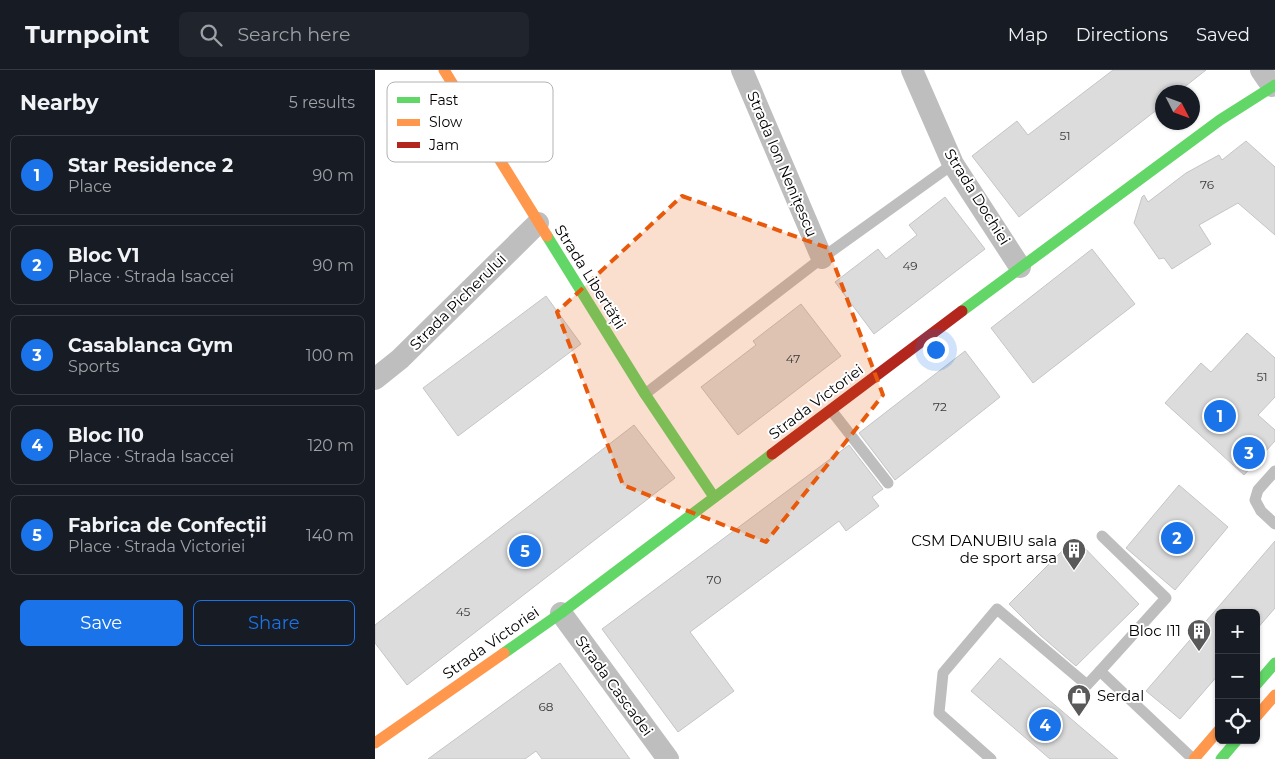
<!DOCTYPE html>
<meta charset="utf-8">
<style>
body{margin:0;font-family:Montserrat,sans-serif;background:#20242c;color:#f1f3f6}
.controls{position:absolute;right:15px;bottom:15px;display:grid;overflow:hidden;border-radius:8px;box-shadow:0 1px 4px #0004}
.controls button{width:45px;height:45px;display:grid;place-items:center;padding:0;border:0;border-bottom:1px solid #363941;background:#171b24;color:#f1f3f6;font:25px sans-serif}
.compass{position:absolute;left:780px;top:15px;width:45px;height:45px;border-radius:50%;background:#171b24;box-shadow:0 1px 4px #0004;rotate:132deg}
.you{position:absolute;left:560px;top:279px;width:18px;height:18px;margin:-12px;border:4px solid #fff;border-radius:50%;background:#1a73e8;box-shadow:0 0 0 8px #1a73e833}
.badge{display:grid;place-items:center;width:32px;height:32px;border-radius:50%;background:#1a73e8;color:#fff;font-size:16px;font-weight:700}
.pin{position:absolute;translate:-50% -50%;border:2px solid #fff;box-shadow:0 1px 5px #0006}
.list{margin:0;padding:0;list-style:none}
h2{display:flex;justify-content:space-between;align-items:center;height:65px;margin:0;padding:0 20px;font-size:21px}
h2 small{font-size:16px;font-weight:400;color:#9ea1a6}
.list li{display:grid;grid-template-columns:32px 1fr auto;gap:15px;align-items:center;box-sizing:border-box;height:80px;margin:0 10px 10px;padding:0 10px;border:1px solid #363941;border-radius:8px}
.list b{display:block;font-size:19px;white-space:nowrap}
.list p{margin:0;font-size:16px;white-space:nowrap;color:#9ea1a6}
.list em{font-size:16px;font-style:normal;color:#9ea1a6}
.actions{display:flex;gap:10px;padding:15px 20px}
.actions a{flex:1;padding:11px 0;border:1px solid #1a73e8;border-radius:8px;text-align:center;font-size:18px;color:#1a73e8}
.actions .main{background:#1a73e8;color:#fff}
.icon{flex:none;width:28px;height:28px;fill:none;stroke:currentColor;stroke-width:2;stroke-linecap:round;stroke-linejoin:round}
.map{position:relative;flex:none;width:900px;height:689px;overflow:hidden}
header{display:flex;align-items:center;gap:30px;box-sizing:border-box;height:70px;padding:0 25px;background:#171b24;border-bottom:1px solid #363941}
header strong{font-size:24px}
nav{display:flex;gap:28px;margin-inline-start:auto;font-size:18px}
.search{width:350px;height:45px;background:#20242c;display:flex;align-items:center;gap:12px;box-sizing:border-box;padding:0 18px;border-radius:8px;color:#9ea1a6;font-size:19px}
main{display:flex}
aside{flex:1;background:#171b24}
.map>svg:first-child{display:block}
.building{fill:#dcdcdc;stroke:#c5c5c5}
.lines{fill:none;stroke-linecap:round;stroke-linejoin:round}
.lane{stroke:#bebebe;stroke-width:11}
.street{stroke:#bebebe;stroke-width:22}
.fast{stroke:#63d668;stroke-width:11}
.slow{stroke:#ff974d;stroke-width:11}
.jam{stroke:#b3261e;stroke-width:11}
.marked{fill:#e8590c;fill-opacity:0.2;stroke:#e8590c;stroke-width:4;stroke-dasharray:10 6;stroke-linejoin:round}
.labels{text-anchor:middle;stroke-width:4;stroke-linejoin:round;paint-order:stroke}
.number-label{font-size:12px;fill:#373737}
.street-label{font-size:15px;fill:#000;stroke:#fff}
.poi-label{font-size:15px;fill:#000;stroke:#fff;text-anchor:end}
.key{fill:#fff;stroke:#b2b2b2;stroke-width:1}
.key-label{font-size:14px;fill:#000}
</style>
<header>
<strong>Turnpoint</strong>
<div class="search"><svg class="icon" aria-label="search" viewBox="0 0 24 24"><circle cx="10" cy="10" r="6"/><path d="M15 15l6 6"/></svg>Search here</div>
<nav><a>Map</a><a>Directions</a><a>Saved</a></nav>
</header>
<main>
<aside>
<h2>Nearby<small>5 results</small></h2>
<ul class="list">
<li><span class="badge">1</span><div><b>Star Residence 2</b><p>Place</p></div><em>90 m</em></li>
<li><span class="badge">2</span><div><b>Bloc V1</b><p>Place · Strada Isaccei</p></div><em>90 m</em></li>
<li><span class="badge">3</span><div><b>Casablanca Gym</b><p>Sports</p></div><em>100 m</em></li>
<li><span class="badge">4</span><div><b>Bloc I10</b><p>Place · Strada Isaccei</p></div><em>120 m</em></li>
<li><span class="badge">5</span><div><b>Fabrica de Confecții</b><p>Place · Strada Victoriei</p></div><em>140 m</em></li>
</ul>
<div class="actions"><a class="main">Save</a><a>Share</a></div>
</aside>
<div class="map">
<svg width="900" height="689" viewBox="0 0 900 689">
<rect width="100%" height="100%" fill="#fff"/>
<g class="building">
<polygon points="738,0 831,0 803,22 788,22 788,35 644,147 597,86 642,51 653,65"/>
<polygon points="871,71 900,97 900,165 863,133 824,155 836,174 797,199 789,188 784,189 759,153 767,127 769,125 773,132 811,103 844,85 847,90"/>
<polygon points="570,127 610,179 499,264 460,212 503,179 511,189 542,165 534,155"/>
<polygon points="717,179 760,234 658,313 616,258"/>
<polygon points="171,226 206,274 83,366 48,318"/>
<polygon points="426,234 466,286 363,365 326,317 381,275 378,271"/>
<polygon points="872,263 900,288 900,327 883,345 900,360 900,371 869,405 790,333 826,293 836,302"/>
<polygon points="590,281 625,327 520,410 484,363"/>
<polygon points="259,355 300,408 32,615 0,573 0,555"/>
<polygon points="474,375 508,419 497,427 504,436 471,461 464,451 315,562 359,621 303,662 227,559"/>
<polygon points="804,415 853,457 800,520 751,478"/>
<polygon points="700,468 764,534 701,596 665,565 634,534"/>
<polygon points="900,471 900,538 881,560 881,543 844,543 844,604 805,649 771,621"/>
<polygon points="625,588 743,689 675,689 596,621"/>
<polygon points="185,593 255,689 167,689 161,681 150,689 53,689"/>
</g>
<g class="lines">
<g class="lane">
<polyline points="270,324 447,188 578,94"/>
<polyline points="456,340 513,413"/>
<polyline points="900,401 883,420 880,430 886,441 900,454"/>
<polyline points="727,466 791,528 725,601 818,689"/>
<polyline points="616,689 564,643 568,603 622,539 712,615 725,601"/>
</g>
<g class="street">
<polyline points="367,0 447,188"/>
<polyline points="537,0 578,94 645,197"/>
<polyline points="886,0 897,16"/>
<polyline points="0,309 25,289 163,153"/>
<polyline points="186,543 293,689"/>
</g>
<g class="fast">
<polyline points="172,166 270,324 339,427"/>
<polyline points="587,241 845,50 900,15"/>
<polyline points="129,583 186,543 397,384"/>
<polyline points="881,615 900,593"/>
<polyline points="846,689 862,670"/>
</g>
<g class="slow">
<polyline points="69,0 172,166"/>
<polyline points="881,647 900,625"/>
<polyline points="0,673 129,583"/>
<polyline points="819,689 844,660"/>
</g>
<polyline class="jam" points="397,384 587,241"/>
</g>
<path class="marked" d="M 307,126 L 453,178 L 508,325 L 391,472 L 248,415 L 182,242 Z"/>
<defs>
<g id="building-pin" transform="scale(1.25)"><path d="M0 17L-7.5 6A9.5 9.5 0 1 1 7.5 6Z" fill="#595959" stroke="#fff"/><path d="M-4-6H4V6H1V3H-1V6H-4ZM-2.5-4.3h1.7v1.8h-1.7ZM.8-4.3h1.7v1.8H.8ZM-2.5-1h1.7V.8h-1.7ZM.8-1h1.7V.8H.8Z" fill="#fff"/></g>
<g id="shop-pin" transform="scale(1.25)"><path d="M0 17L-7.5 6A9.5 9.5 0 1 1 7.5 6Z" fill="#595959" stroke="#fff"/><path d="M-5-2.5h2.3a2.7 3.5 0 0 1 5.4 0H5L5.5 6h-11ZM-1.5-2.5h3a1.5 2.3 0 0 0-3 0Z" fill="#fff"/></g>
</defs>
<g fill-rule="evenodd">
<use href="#building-pin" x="699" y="480"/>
<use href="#building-pin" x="824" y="561"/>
<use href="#shop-pin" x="704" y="626"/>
</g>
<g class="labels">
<g class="number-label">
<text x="690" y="70">51</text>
<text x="832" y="119">76</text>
<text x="535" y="200">49</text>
<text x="418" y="293">47</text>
<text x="887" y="311">51</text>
<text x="565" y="341">72</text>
<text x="339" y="514">70</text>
<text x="88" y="546">45</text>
<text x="171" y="641">68</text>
</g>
<g class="street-label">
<text transform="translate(407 94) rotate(67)" y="5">Strada Ion Nenițescu</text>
<text transform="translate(602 127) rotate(58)" y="5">Strada Dochiei</text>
<text transform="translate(215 207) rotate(58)" y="5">Strada Libertății</text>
<text transform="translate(83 232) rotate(-45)" y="5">Strada Picherului</text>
<text transform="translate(441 332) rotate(-37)" y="5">Strada Victoriei</text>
<text transform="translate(116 573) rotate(-35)" y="5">Strada Victoriei</text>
<text transform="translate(239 616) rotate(54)" y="5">Strada Cascadei</text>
</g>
<g class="poi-label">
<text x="682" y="476">CSM DANUBIU sala<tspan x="682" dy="17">de sport arsa</tspan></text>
<text x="806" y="566">Bloc I11</text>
<text x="722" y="631" text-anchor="start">Serdal</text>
</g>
</g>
<rect x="12" y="12" width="166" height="80" rx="8" class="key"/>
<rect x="22" y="27" width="23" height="6" fill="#63d668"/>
<rect x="22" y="49" width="23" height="7" fill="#ff974d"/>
<rect x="22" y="72" width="23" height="6" fill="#b3261e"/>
<g class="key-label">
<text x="54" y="35">Fast</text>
<text x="54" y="57">Slow</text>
<text x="54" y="80">Jam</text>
</g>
</svg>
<div class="controls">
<button>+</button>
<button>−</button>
<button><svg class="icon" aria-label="locate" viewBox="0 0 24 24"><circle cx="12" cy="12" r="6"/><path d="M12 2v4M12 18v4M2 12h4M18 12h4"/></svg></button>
</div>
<svg class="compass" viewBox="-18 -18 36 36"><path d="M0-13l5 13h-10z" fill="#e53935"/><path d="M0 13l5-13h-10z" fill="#9ea1a6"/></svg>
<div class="you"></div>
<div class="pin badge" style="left:845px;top:346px">1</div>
<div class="pin badge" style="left:802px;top:468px">2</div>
<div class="pin badge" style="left:874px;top:383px">3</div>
<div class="pin badge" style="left:670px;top:655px">4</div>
<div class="pin badge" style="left:150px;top:481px">5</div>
</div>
</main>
